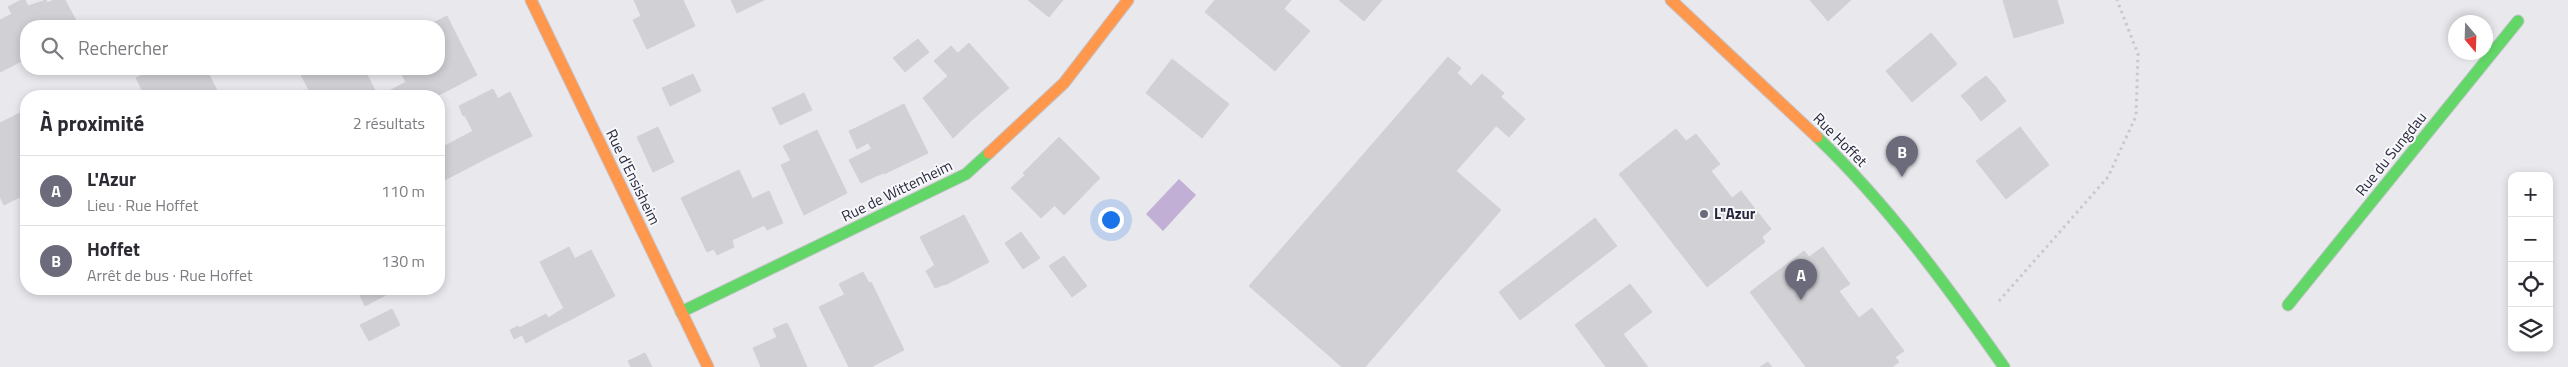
<!DOCTYPE html>
<html lang="fr">
<meta charset="utf-8">
<style>
body{margin:0;font-family:"Titillium Web",sans-serif;background:#f2f2f3;color:#2b2b33}
.controls{position:absolute;right:15px;bottom:15px;display:grid;overflow:hidden;border-radius:10px;box-shadow:0 2px 8px #0003}
.controls button{width:45px;height:45px;display:grid;place-items:center;padding:0;border:0;border-bottom:1px solid #e1e1e2;background:#fff;color:#2b2b33;font:25px sans-serif}
.compass{position:absolute;left:2448px;top:15px;width:45px;height:45px;border-radius:50%;background:#fff;box-shadow:0 2px 8px #0003;rotate:161deg}
.you{position:absolute;left:1110px;top:219px;width:18px;height:18px;margin:-12px;border:4px solid #fff;border-radius:50%;background:#1a73e8;box-shadow:0 0 0 8px #1a73e833}
.badge{display:grid;place-items:center;width:32px;height:32px;border-radius:50%;background:#6c6b7b;color:#fff;font-size:16px;font-weight:700}
.pin{position:absolute;translate:-50% -41px;filter:drop-shadow(0 1px 2px #0008)}
.pin::after{content:'';position:absolute;top:26px;width:18px;height:15px;background:inherit;clip-path:polygon(0 0,100% 0,50% 100%)}
.list{margin:0;padding:0;list-style:none}
h2{display:flex;justify-content:space-between;align-items:center;height:65px;margin:0;padding:0 20px;font-size:21px}
h2 small{font-size:16px;font-weight:400;color:#7c7c81}
.list li{display:grid;grid-template-columns:32px 1fr auto;gap:15px;align-items:center;box-sizing:border-box;height:70px;padding:0 20px;border-top:1px solid #e1e1e2}
.list b{display:block;font-size:19px;white-space:nowrap}
.list p{margin:0;font-size:16px;white-space:nowrap;color:#7c7c81}
.list em{font-size:16px;font-style:normal;color:#7c7c81}
.icon{flex:none;width:28px;height:28px;fill:none;stroke:currentColor;stroke-width:2;stroke-linecap:round;stroke-linejoin:round}
.map{position:relative;flex:none;width:2568px;height:367px;overflow:hidden}
.search{position:absolute;background:#fff;box-shadow:0 2px 8px #0003;left:20px;top:20px;width:425px;height:55px;display:flex;align-items:center;gap:12px;box-sizing:border-box;padding:0 18px;border-radius:20px;color:#7c7c81;font-size:19px}
.panel{position:absolute;background:#fff;box-shadow:0 2px 8px #0003;left:20px;top:90px;width:425px;height:205px;border-radius:20px}
.map>svg:first-child{display:block}
.water{fill:#c2afd6}
.building{fill:#d0d0d5;stroke:#d1d1d6}
.lines{fill:none;stroke-linecap:round;stroke-linejoin:round}
.fast-casing{stroke:#c5c5cb;stroke-width:13}
.slow-casing{stroke:#c5c5cb;stroke-width:13}
.path{stroke:#c8c8ce;stroke-width:3;stroke-dasharray:2.5 4;stroke-linecap:butt}
.fast{stroke:#63d668;stroke-width:11}
.slow{stroke:#ff974d;stroke-width:11}
.poi-dot{fill:#6c6b7b;stroke:#f7f8fa;stroke-width:2}
.labels{text-anchor:middle;stroke-width:4;stroke-linejoin:round;paint-order:stroke}
.street-label{font-size:15px;fill:#2a273e;stroke:#f7f8fa}
.poi-label{font-size:15px;font-weight:bold;fill:#2a273e;stroke:#f7f8fa;text-anchor:start}
</style>
<div class="map">
<svg width="2568" height="367" viewBox="0 0 2568 367">
<rect width="100%" height="100%" fill="#e8e8ed"/>
<polygon class="water" points="1179,179 1196,195 1163,231 1146,214"/>
<g class="building">
<polygon points="21,0 25,0 28,6 46,0 59,26 26,26 26,59 10,67 0,48 0,20 12,14 8,7"/>
<polygon points="54,0 65,0 79,26 59,26 47,3"/>
<polygon points="634,0 683,0 695,26 647,49 633,20 641,16"/>
<polygon points="731,0 764,0 737,13"/>
<polygon points="1028,0 1063,0 1049,17"/>
<polygon points="1215,0 1291,0 1284,9 1310,31 1275,71 1205,12"/>
<polygon points="1339,0 1382,0 1364,21"/>
<polygon points="1810,0 1851,0 1828,21"/>
<polygon points="2003,0 2057,0 2064,23 2014,38"/>
<polygon points="447,16 465,52 439,65 439,26 427,26"/>
<polygon points="1931,33 1957,64 1912,102 1886,71"/>
<polygon points="918,39 929,52 905,72 893,58"/>
<polygon points="969,43 976,51 965,61 958,53"/>
<polygon points="951,46 965,61 948,76 934,61"/>
<polygon points="0,48 10,67 0,72"/>
<polygon points="976,51 1009,88 972,120 939,84"/>
<polygon points="465,52 477,75 445,92 434,69 439,69 439,65"/>
<polygon points="1448,57 1461,68 1457,73 1471,86 1482,74 1504,93 1485,116 1496,126 1456,171 1395,118"/>
<polygon points="1172,59 1229,104 1202,138 1146,93"/>
<polygon points="154,69 206,69 220,96 145,96 136,78"/>
<polygon points="298,69 364,69 378,96 312,96"/>
<polygon points="399,69 431,69 406,82"/>
<polygon points="431,69 434,69 445,92 436,96 392,96 389,91"/>
<polygon points="693,74 701,91 670,106 662,88"/>
<polygon points="1986,76 1995,86 1983,95 1975,84"/>
<polygon points="939,84 972,120 953,138 923,98"/>
<polygon points="1975,84 1983,95 1970,106 1961,96"/>
<polygon points="1995,86 2006,101 1981,121 1970,106"/>
<polygon points="493,89 498,99 463,116 459,106"/>
<polygon points="510,92 532,136 487,158 465,116"/>
<polygon points="804,93 812,110 780,125 772,108"/>
<polygon points="1501,97 1525,119 1509,137 1485,116"/>
<polygon points="904,104 928,153 884,174 860,126"/>
<polygon points="26,110 26,130 18,114"/>
<polygon points="18,114 26,130 26,194 4,205 0,197 0,123"/>
<polygon points="1395,118 1501,210 1365,367 1342,367 1249,286"/>
<polygon points="860,126 868,143 857,149 849,131"/>
<polygon points="658,127 674,162 653,172 637,137"/>
<polygon points="2020,127 2049,165 2006,199 1976,161"/>
<polygon points="1676,129 1686,141 1696,134 1720,164 1711,171 1732,198 1741,191 1771,229 1762,237 1765,242 1707,287 1619,174"/>
<polygon points="817,130 824,145 791,161 783,146"/>
<polygon points="473,131 487,158 439,183 439,149"/>
<polygon points="1059,137 1094,172 1057,208 1023,173"/>
<polygon points="824,145 847,193 804,215 781,165"/>
<polygon points="871,149 883,173 861,183 849,160"/>
<polygon points="739,170 765,225 732,240 734,247 717,255 714,249 707,252 681,198"/>
<polygon points="1094,172 1100,178 1064,215 1057,208"/>
<polygon points="1025,175 1055,205 1041,218 1011,188"/>
<polygon points="769,191 783,223 767,230 752,199"/>
<polygon points="964,215 989,262 945,285 920,237"/>
<polygon points="1595,218 1617,246 1520,320 1499,292"/>
<polygon points="1021,232 1040,258 1023,269 1005,243"/>
<polygon points="569,247 575,259 546,274 540,262"/>
<polygon points="1823,247 1850,284 1839,291 1859,318 1872,308 1904,351 1895,357 1899,362 1892,367 1806,367 1750,292 1804,251 1809,257"/>
<polygon points="591,250 615,296 570,320 546,274"/>
<polygon points="1064,256 1087,286 1072,297 1049,266"/>
<polygon points="935,265 945,284 935,288 926,271"/>
<polygon points="863,272 869,283 845,295 839,284"/>
<polygon points="871,282 904,350 871,367 849,367 819,307"/>
<polygon points="1630,284 1652,312 1623,334 1648,367 1606,367 1575,325"/>
<polygon points="357,289 397,289 365,306"/>
<polygon points="564,308 570,320 554,328 548,318"/>
<polygon points="392,309 400,325 369,341 360,325"/>
<polygon points="546,314 554,328 526,343 519,328"/>
<polygon points="787,323 791,331 777,337 773,329"/>
<polygon points="518,326 522,335 514,339 510,330"/>
<polygon points="791,331 807,367 761,367 753,348"/>
<polygon points="645,353 652,367 631,367 628,361"/>
<polygon points="1768,362 1772,367 1760,367"/>
</g>
<g class="lines">
<g class="fast-casing">
<g id="fast">
<path d="M 1817,137 C 1888,205 1948,287 2004,367"/>
<polyline points="2288,305 2518,21"/>
<polyline points="681,312 966,174 989,153"/>
</g>
</g>
<g class="slow-casing">
<g id="slow">
<polyline points="531,0 708,367"/>
<polyline points="1671,0 1817,137"/>
<polyline points="989,153 1064,83 1128,0"/>
</g>
</g>
<polyline class="path" points="1999,301 2108,177 2136,116 2138,54 2117,0"/>
<use href="#fast" class="fast"/>
<use href="#slow" class="slow"/>
</g>
<circle class="poi-dot" cx="1704" cy="214" r="5"/>
<g class="labels">
<g class="street-label">
<text transform="translate(1840 140) rotate(45)" y="5">Rue Hoffet</text>
<text transform="translate(2391 154) rotate(-51)" y="5">Rue du Sungdau</text>
<text transform="translate(633 177) rotate(64)" y="5">Rue d'Ensisheim</text>
<text transform="translate(897 191) rotate(-26)" y="5">Rue de Wittenheim</text>
</g>
<g class="poi-label">
<text x="1714" y="219">L"Azur</text>
</g>
</g>
</svg>
<div class="controls">
<button>+</button>
<button>−</button>
<button><svg class="icon" aria-label="locate" viewBox="0 0 24 24"><circle cx="12" cy="12" r="6"/><path d="M12 2v4M12 18v4M2 12h4M18 12h4"/></svg></button>
<button><svg class="icon" aria-label="layers" viewBox="0 0 24 24"><path d="M12 4l9 5-9 5-9-5zM3 14l9 5 9-5"/></svg></button>
</div>
<svg class="compass" viewBox="-18 -18 36 36"><path d="M0-13l5 13h-10z" fill="#e53935"/><path d="M0 13l5-13h-10z" fill="#7c7c81"/></svg>
<div class="you"></div>
<div class="pin badge" style="left:1801px;top:300px">A</div>
<div class="pin badge" style="left:1902px;top:177px">B</div>
<div class="search"><svg class="icon" aria-label="search" viewBox="0 0 24 24"><circle cx="10" cy="10" r="6"/><path d="M15 15l6 6"/></svg>Rechercher</div>
<section class="panel">
<h2>À proximité<small>2 résultats</small></h2>
<ul class="list">
<li><span class="badge">A</span><div><b>L'Azur</b><p>Lieu · Rue Hoffet</p></div><em>110 m</em></li>
<li><span class="badge">B</span><div><b>Hoffet</b><p>Arrêt de bus · Rue Hoffet</p></div><em>130 m</em></li>
</ul>
</section>
</div>
